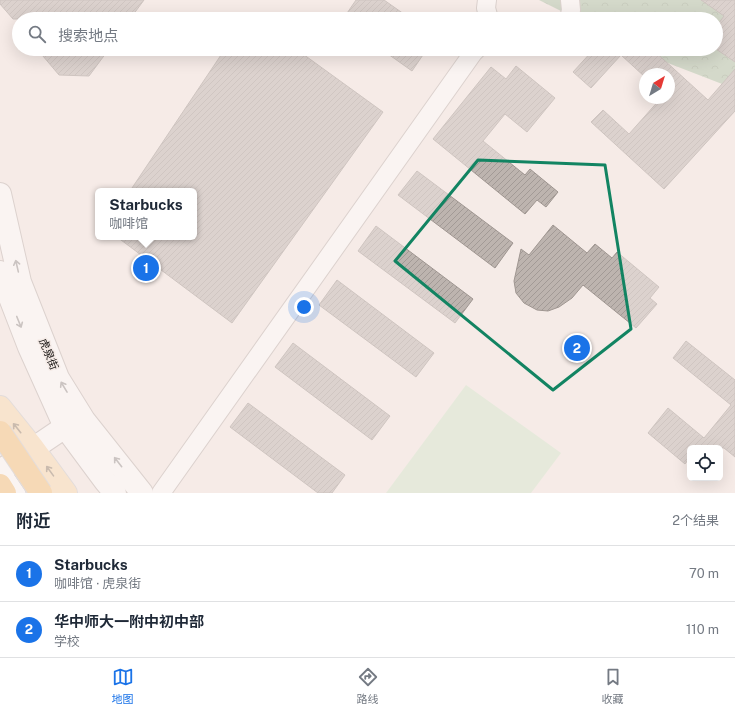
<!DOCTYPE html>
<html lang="zh">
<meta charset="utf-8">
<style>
body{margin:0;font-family:"Public Sans","Noto Sans SC",sans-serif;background:#f6f6f7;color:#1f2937}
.controls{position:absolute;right:12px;bottom:12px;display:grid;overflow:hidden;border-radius:6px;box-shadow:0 4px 16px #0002}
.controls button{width:36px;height:36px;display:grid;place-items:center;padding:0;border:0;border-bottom:1px solid #e0e1e3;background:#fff;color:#1f2937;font:20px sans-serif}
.compass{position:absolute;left:639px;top:68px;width:36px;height:36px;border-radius:50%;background:#fff;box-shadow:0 4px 16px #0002;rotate:38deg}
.you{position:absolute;left:304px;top:307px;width:14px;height:14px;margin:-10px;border:3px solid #fff;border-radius:50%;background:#1a73e8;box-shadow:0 0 0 6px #1a73e833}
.badge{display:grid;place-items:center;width:26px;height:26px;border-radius:50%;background:#1a73e8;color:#fff;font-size:13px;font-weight:700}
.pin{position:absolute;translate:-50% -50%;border:2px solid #fff;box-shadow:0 1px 4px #0006}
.popup{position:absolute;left:95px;top:188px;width:102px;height:52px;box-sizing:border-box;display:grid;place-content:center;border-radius:6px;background:#fff;filter:drop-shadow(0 1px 3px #0005);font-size:13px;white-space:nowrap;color:#747a83}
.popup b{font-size:15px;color:#1f2937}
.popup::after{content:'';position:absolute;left:50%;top:100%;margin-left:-8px;border:8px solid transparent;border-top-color:#fff}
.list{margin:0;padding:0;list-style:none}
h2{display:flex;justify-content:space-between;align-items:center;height:52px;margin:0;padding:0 16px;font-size:17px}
h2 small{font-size:13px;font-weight:400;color:#747a83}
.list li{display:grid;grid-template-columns:26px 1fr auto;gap:12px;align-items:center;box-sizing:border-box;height:56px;padding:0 16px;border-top:1px solid #e0e1e3}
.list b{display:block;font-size:15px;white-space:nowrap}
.list p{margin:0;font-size:13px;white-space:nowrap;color:#747a83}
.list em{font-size:13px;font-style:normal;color:#747a83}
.icon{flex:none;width:22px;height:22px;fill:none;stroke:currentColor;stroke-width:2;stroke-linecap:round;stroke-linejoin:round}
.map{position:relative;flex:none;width:735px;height:493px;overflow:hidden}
.search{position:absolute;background:#fff;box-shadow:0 4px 16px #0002;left:12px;right:12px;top:12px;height:44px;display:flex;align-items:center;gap:10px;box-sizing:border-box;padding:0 14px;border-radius:22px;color:#747a83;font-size:15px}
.sheet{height:164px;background:#fff}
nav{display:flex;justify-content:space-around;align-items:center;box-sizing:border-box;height:56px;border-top:1px solid #e0e1e3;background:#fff;font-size:11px;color:#747a83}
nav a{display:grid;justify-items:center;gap:2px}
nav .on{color:#1a73e8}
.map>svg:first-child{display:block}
.forest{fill:url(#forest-crowns)}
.garden{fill:#d3e7cd}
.building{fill:url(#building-hatch);stroke:#9f9691}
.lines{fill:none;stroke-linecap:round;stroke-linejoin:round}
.lane-casing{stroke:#bdb3af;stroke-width:11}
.street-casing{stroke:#bdb3af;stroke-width:20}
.secondary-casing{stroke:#bdb3af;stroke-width:24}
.primary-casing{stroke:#cccbcb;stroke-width:24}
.highway-casing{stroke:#cccbcb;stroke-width:24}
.lane{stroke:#fff;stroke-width:9}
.street{stroke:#fff;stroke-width:18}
.secondary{stroke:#fff;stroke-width:22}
.primary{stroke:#fadbb0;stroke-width:22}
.highway{stroke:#f6c37b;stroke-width:22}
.highway-bridge-casing{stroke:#cccbcb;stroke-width:24;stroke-linecap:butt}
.highway-bridge{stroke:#f6c37b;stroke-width:22}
.oneway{stroke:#979594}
.oneway2{stroke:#948169}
.marked{fill:none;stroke:#128462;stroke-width:3;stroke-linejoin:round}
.labels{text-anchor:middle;stroke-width:3;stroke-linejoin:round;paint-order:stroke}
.street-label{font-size:11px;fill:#171412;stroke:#f5ebe7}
</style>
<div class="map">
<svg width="735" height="493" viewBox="0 0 735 493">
<defs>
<pattern id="forest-crowns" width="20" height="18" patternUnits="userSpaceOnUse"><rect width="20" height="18" fill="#acc4a6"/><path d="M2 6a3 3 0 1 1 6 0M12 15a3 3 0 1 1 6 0" fill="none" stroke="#93a88e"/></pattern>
<pattern id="building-hatch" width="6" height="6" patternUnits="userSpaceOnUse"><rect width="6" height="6" fill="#bdb4af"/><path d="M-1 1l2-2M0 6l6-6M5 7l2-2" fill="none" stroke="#a29a96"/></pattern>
</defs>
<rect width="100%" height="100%" fill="#f5ebe7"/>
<polygon class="forest" points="539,0 735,0 735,89 655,58 638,49 716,49 716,19 577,19"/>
<polygon class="garden" points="466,385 561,453 531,493 386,493"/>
<g class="building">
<polygon points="0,0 144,0 130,19 13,19 0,4"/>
<polygon points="356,0 384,0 411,19 343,19"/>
<polygon points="701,0 735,0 735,62 716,49 716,27 724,16"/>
<polygon points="37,49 109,49 89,76 59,75"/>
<polygon points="225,49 296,49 383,112 232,323 117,237 194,237 194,191 130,191"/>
<polygon points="381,49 427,49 412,71"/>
<polygon points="594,49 652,49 708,100 735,69 735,111 664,189 591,122 603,110 629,134 661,98 669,98 669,74 645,74 645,77 621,55 591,88 573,72"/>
<polygon points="516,66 555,98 527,132 505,114 483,141 525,175 530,169 558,192 546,207 537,200 525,214 433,139 491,67 506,79"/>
<polygon points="417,171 513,243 495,268 398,195"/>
<polygon points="553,225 587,253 595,244 612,258 617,252 659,287 650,298 657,304 636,328 583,285 572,298 559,307 548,311 537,310 524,303 516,293 514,281 521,249 529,255"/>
<polygon points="376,226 473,299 455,323 358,251"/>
<polygon points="337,280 434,353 416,377 319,305"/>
<polygon points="686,341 735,380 735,457 724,448 690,448 690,457 685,464 648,433 668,408 704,438 731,405 673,358"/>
<polygon points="293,343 390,416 372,440 275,367"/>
<polygon points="248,403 345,475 332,493 318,493 230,427"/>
</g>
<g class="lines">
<g class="lane-casing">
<polyline id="lane" points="4,468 21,493"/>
</g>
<g class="street-casing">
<g id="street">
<polyline points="487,0 486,8 489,19"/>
<polyline points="569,19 571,10 570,0"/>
<polyline points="161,493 473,53 477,49"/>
</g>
</g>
<g class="secondary-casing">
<g id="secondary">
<polyline points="0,194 20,282 58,378 84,420 142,493"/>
<polyline points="0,272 29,347 65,427 105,481 115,493"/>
<polyline points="0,471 65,427"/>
</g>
</g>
<g class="primary-casing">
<polyline id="primary" points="0,407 33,448 66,493"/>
</g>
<g class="highway-casing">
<polyline id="highway" points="0,485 5,493"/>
</g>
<use href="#lane" class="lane"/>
<use href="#street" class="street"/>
<use href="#secondary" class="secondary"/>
<use href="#primary" class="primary"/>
<use href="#highway" class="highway"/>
<g class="highway-bridge-casing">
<polyline id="highway-bridge" points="0,432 41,493"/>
</g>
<use href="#highway-bridge" class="highway-bridge"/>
</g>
<defs><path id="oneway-shaft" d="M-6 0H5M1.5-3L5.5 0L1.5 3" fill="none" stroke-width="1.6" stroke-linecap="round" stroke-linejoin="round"/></defs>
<g class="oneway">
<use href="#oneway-shaft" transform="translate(17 266) rotate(-103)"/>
<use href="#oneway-shaft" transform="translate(19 322) rotate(68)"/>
<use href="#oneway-shaft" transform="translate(64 387) rotate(-121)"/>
<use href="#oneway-shaft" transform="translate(118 462) rotate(-128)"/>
</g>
<g class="oneway2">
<use href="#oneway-shaft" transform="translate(17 428) rotate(-129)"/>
<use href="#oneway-shaft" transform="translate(50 471) rotate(-126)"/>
</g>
<path d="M0 0H735V493H0ZM 478,160 L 605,165 L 631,329 L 553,390 L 395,261 Z" fill="#f5ebe7" fill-opacity=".55" fill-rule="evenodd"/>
<path class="marked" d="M 478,160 L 605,165 L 631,329 L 553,390 L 395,261 Z"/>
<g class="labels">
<g class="street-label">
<text transform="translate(49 354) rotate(68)" y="4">虎泉街</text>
</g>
</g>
</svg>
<div class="controls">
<button><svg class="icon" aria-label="locate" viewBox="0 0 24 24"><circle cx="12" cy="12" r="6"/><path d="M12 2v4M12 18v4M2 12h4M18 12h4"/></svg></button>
</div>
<svg class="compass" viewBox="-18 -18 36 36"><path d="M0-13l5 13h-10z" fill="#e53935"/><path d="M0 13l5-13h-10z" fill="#747a83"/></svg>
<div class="you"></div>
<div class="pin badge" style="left:146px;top:268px">1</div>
<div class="popup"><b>Starbucks</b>咖啡馆</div>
<div class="pin badge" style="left:577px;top:348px">2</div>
<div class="search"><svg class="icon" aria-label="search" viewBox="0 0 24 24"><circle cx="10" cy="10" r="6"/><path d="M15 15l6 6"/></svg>搜索地点</div>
</div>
<section class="sheet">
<h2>附近<small>2个结果</small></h2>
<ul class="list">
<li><span class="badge">1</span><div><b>Starbucks</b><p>咖啡馆 · 虎泉街</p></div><em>70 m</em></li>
<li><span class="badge">2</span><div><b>华中师大一附中初中部</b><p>学校</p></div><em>110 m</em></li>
</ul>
</section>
<nav>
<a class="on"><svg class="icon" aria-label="map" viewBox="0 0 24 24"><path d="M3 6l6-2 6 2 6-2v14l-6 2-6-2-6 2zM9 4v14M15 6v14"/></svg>地图</a>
<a><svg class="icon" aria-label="directions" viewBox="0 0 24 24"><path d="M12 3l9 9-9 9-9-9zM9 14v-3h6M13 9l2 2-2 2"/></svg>路线</a>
<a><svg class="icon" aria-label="saved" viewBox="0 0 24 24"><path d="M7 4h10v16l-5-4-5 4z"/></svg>收藏</a>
</nav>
